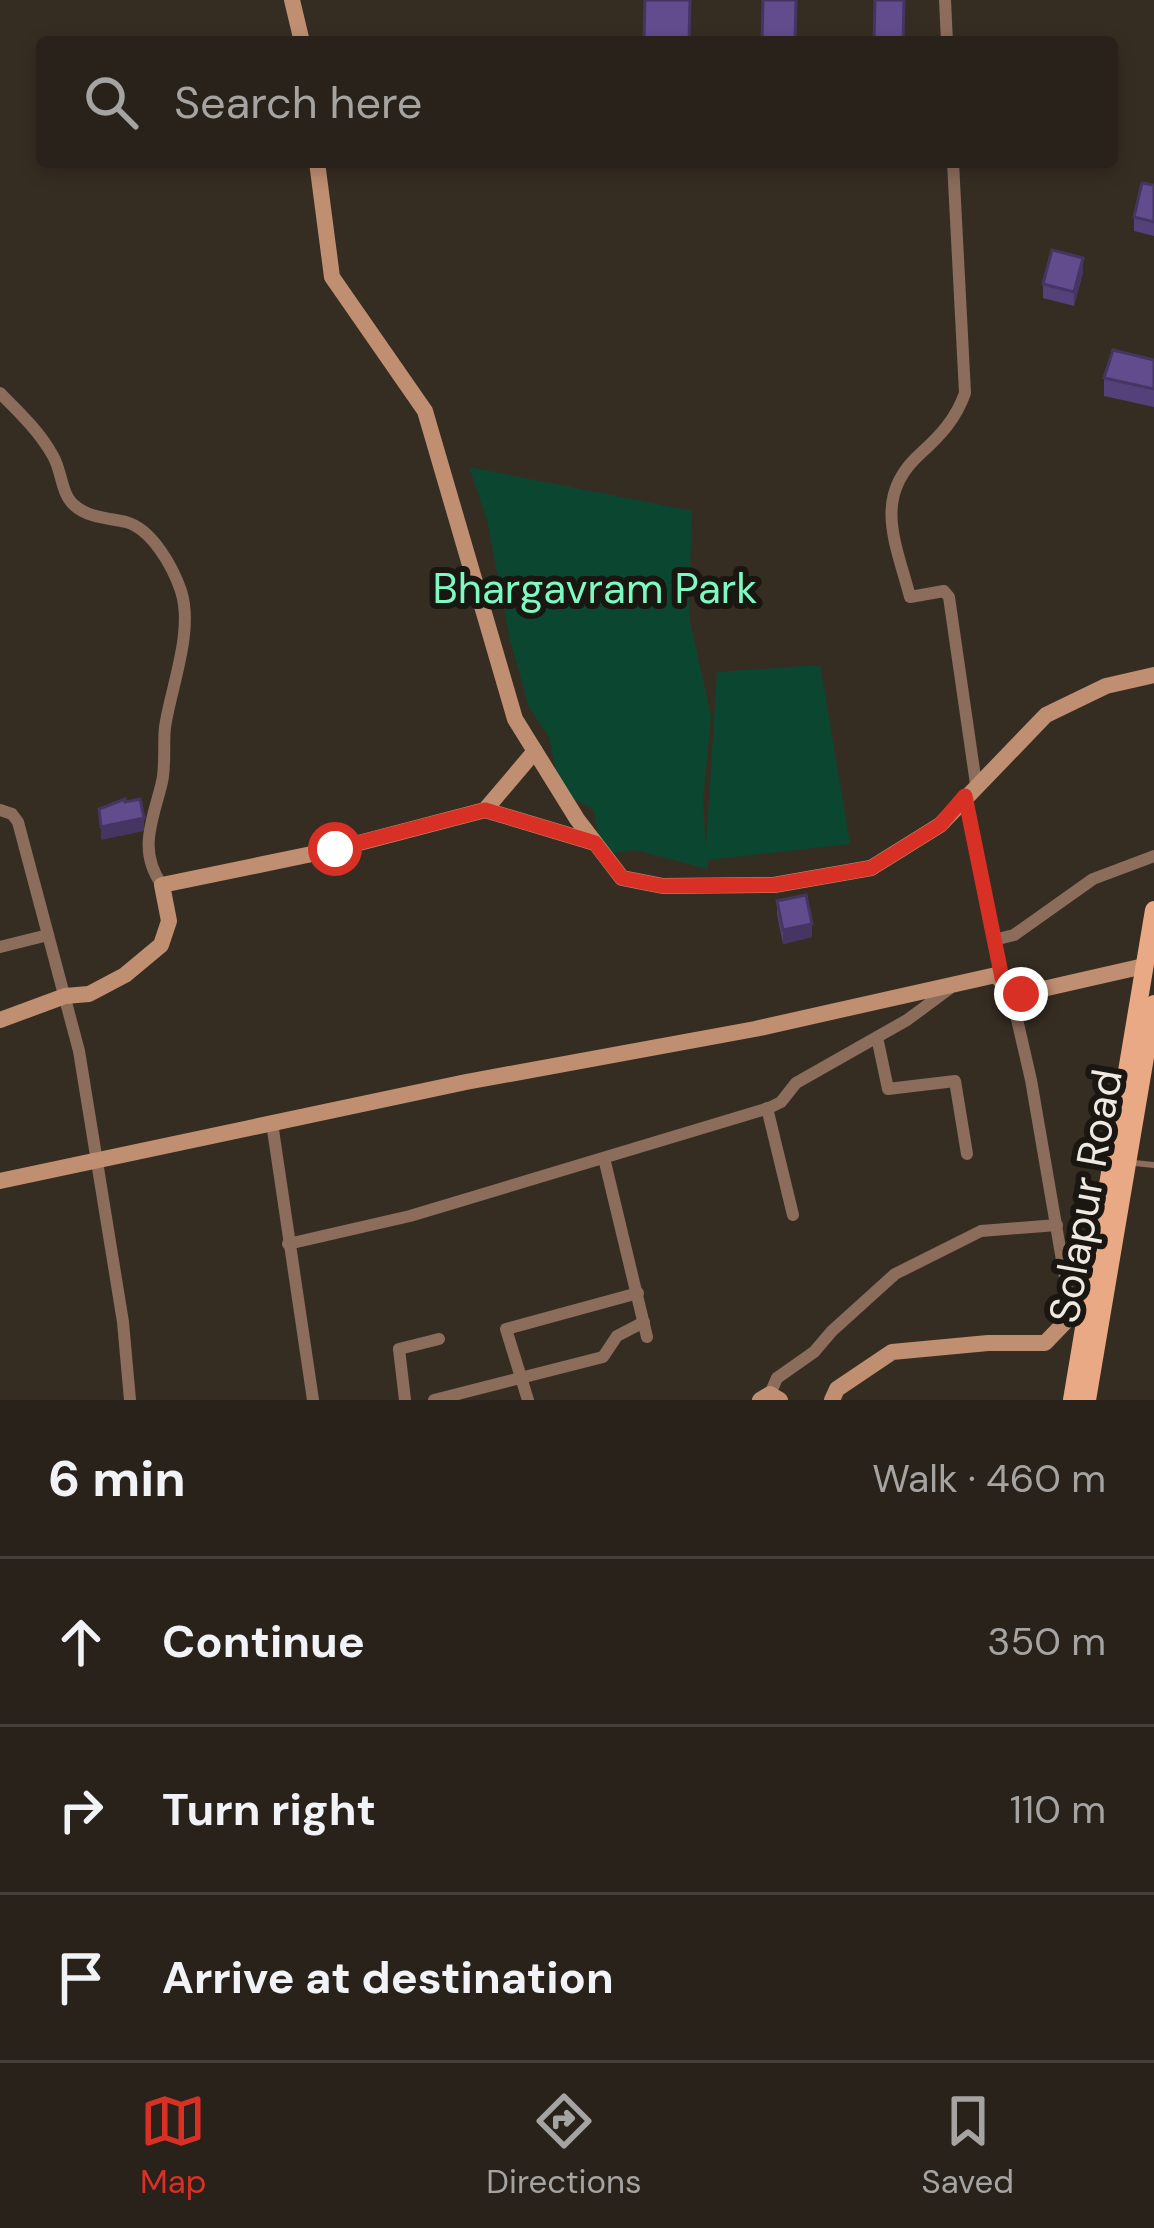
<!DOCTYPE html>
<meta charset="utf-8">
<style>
body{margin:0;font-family:"DM Sans",sans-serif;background:#342f27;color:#f1f3f6}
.stop{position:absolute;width:36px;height:36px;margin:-27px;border:9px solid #d93025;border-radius:50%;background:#fff}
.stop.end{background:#d93025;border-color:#fff;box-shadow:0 3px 12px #0008}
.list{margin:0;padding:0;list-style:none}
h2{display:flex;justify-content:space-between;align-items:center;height:156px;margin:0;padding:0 48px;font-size:51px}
h2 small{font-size:39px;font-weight:400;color:#a5a4a2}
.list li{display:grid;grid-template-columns:78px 1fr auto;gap:36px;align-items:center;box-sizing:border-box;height:168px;padding:0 48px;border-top:3px solid #443f39}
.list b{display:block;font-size:45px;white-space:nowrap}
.list em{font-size:39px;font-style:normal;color:#a5a4a2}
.icon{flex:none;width:66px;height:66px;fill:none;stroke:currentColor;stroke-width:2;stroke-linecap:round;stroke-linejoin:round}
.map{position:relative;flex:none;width:1154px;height:1400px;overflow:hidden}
.search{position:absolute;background:#28221a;box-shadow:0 6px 18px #0003;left:36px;right:36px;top:36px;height:132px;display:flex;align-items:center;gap:30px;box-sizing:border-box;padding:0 42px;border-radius:12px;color:#a5a4a2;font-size:45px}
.sheet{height:660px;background:#28221a}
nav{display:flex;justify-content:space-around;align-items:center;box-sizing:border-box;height:168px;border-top:3px solid #443f39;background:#28221a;font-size:33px;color:#a5a4a2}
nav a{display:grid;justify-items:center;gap:6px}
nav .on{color:#d93025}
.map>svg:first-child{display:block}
.green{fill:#0b4730}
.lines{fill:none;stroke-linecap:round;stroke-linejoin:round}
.lane{stroke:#8c6c5b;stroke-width:6}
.street{stroke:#8c6c5b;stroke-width:12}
.secondary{stroke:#c08f72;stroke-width:16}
.primary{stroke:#e9a984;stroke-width:18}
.wall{fill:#54417a}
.shaded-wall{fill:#453563}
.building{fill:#624c8e;stroke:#453563;stroke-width:3}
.route{stroke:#d93025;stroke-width:15}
.labels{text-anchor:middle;stroke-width:12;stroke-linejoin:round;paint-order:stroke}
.park-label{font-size:42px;fill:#7df9c1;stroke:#1a1611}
.street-label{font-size:42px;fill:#efe9e2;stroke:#1a1611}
</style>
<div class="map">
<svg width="1154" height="1400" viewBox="0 0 1154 1400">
<rect width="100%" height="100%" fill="#362d22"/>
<polygon class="green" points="469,467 692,511 689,617 711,716 703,801 706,847 717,672 820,665 850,844 708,860 708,869 635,850 603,855 593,809 560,792 549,737 529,707 510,640 487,520"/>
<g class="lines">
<polyline class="lane" points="1134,1163 1154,1165"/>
<g class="street">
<polyline points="945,0 947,42"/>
<path d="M 953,162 L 965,393 C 956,419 940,436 920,454 C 872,497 896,543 910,597 L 944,591 L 949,597 L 976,784"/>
<path d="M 0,393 C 19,412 40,432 53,456 C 62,471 61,494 74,505 C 88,518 109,518 126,522 C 152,529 173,567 181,591 C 194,631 171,687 165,727 C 163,745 166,763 162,782 C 153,820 137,850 162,885"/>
<polyline points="965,797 1002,978"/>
<polyline points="0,810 12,814 18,822 79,1051 123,1322 130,1400"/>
<polyline points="994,940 1014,935 1093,879 1154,856"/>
<polyline points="0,947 48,935"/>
<polyline points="1011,993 1031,1080 1072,1318 1076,1319"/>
<polyline points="877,1037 888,1089 955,1081 967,1154"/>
<polyline points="767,1108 793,1215"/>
<polyline points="272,1123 313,1400"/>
<polyline points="604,1158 647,1337"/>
<polyline points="288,1244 410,1216 769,1108 781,1102 796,1083 907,1020 949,989"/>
<polyline points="770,1394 777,1378 814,1352 832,1331 895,1274 981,1231 1057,1225"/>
<polyline points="405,1400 399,1349 439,1339"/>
<polyline points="434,1400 603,1357 617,1336 644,1322"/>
<polyline points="528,1400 506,1329 638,1293"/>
</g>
<g class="secondary">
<polyline points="292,0 302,42"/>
<polyline points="317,162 332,277 425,411 515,719 577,819 622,878 663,886 774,885 871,868 940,825 1046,715 1106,686 1154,675"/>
<polyline points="485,810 595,843"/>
<polyline points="0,1020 65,996 89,994 125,975 161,945 169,921 162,885 336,849 485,810 535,751"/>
<polyline points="0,1181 466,1082 755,1029 996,975 1011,993 1021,994 1144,966"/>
<polyline points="760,1400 770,1394 780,1400"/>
<polyline points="832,1400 837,1389 892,1352 988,1343 1045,1343 1072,1315"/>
</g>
<g class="primary">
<polyline points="1072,1400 1154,910"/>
<polyline points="1087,1400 1154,1004"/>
</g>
</g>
<g class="wall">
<polygon points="1154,185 1154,236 1134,231 1134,217"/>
<polygon points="1083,272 1074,306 1043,298 1043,284"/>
<polygon points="1154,360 1154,407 1104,396 1104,378"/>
<polygon points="777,901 812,937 783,944 777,914"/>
</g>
<g class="shaded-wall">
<polygon points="1083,258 1083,272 1074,306 1074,292"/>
<polygon points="144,818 144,831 101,840 101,827"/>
<polygon points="812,924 812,937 783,944 783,930"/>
</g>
<g class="building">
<polygon points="645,0 690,0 689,42 644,42"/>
<polygon points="763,0 796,0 795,42 762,42"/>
<polygon points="875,0 904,0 903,42 874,42"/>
<polygon points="1142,183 1154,185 1154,222 1134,217"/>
<polygon points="1052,250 1083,258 1074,292 1043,284"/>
<polygon points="1113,350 1154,360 1154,389 1104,378"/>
<polygon points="125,799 125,802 140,799 144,818 101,827 99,809"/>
<polygon points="806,895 812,924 783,930 777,901"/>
</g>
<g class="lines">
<polyline class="route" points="335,849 485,810 595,843 622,878 663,886 774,885 871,868 940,825 965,796 1002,978 1011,993 1021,994"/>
</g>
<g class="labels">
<g class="park-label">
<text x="595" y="603">Bhargavram Park</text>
</g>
<g class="street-label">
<text transform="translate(1085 1196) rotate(-80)" y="15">Solapur Road</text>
</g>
</g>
</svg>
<div class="stop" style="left:335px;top:849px"></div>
<div class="stop end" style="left:1021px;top:994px"></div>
<div class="search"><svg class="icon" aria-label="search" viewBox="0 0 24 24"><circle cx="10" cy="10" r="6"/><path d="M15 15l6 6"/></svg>Search here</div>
</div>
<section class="sheet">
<h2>6 min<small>Walk · 460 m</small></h2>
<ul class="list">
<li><svg class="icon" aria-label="ahead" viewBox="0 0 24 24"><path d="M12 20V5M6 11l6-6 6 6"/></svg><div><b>Continue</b></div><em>350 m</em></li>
<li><svg class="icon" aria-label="right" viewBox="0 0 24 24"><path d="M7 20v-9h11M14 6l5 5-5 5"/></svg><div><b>Turn right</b></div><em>110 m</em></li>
<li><svg class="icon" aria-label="arrive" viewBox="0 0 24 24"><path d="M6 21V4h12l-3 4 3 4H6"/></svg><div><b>Arrive at destination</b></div></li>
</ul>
</section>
<nav>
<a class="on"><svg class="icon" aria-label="map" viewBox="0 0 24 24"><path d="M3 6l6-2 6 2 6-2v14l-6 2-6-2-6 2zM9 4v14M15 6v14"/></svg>Map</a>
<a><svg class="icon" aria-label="directions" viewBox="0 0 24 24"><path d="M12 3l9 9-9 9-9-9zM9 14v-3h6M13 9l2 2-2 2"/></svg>Directions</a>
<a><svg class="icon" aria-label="saved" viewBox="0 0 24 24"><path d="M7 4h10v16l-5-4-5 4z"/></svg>Saved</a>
</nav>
